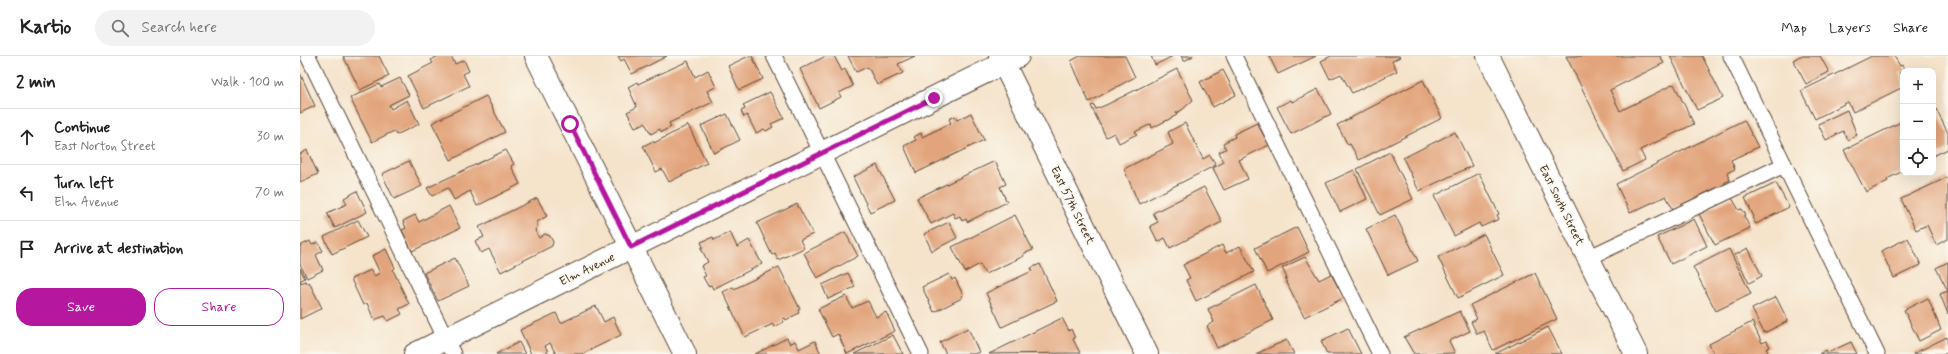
<!DOCTYPE html>
<meta charset="utf-8">
<style>
body{margin:0;font-family:Mynerve,sans-serif;background:#f2f2f2;color:#222}
.controls{position:absolute;right:12px;top:12px;display:grid;overflow:hidden;border-radius:8px;box-shadow:0 4px 16px #0002}
.controls button{width:36px;height:36px;display:grid;place-items:center;padding:0;border:0;border-bottom:1px solid #e0e0e0;background:#fff;color:#222;font:20px sans-serif}
.stop{position:absolute;width:12px;height:12px;margin:-9px;border:3px solid #b5179e;border-radius:50%;background:#fff}
.stop.end{background:#b5179e;border-color:#fff;box-shadow:0 1px 4px #0008}
.list{margin:0;padding:0;list-style:none}
h2{display:flex;justify-content:space-between;align-items:center;height:52px;margin:0;padding:0 16px;font-size:17px}
h2 small{font-size:13px;font-weight:400;color:#767676}
.list li{display:grid;grid-template-columns:26px 1fr auto;gap:12px;align-items:center;box-sizing:border-box;height:56px;padding:0 16px;border-top:1px solid #e0e0e0}
.list b{display:block;font-size:15px;white-space:nowrap}
.list p{margin:0;font-size:13px;white-space:nowrap;color:#767676}
.list em{font-size:13px;font-style:normal;color:#767676}
.actions{display:flex;gap:8px;padding:12px 16px}
.actions a{flex:1;padding:9px 0;border:1px solid #b5179e;border-radius:16px;text-align:center;font-size:14px;color:#b5179e}
.actions .main{background:#b5179e;color:#fff}
.icon{flex:none;width:22px;height:22px;fill:none;stroke:currentColor;stroke-width:2;stroke-linecap:round;stroke-linejoin:round}
.map{position:relative;flex:none;width:1648px;height:298px;overflow:hidden}
header{display:flex;align-items:center;gap:24px;box-sizing:border-box;height:56px;padding:0 20px;background:#fff;border-bottom:1px solid #e0e0e0}
header strong{font-size:19px}
nav{display:flex;gap:22px;margin-inline-start:auto;font-size:14px}
.search{width:280px;height:36px;background:#f2f2f2;display:flex;align-items:center;gap:10px;box-sizing:border-box;padding:0 14px;border-radius:22px;color:#767676;font-size:15px}
main{display:flex}
aside{flex:1;background:#fff}
.map>svg:first-child{display:block}
.building{fill:#e2a47b}
.lines{fill:none;stroke-linecap:round;stroke-linejoin:round}
.lane-casing{stroke:#574638;stroke-width:17}
.street-casing{stroke:#574638;stroke-width:24}
.secondary-casing{stroke:#574638;stroke-width:24}
.lane{stroke:#fff;stroke-width:15}
.street{stroke:#fff;stroke-width:22}
.secondary{stroke:#fff;stroke-width:22}
.route{stroke:#b5179e;stroke-width:5}
.labels{text-anchor:middle;stroke-width:3.5;stroke-linejoin:round;paint-order:stroke}
.street-label{font-size:12px;fill:#3b2a1e;stroke:#fbf7ec}
</style>
<header>
<strong>Kartio</strong>
<div class="search"><svg class="icon" aria-label="search" viewBox="0 0 24 24"><circle cx="10" cy="10" r="6"/><path d="M15 15l6 6"/></svg>Search here</div>
<nav><a>Map</a><a>Layers</a><a>Share</a></nav>
</header>
<main>
<aside>
<h2>2 min<small>Walk · 100 m</small></h2>
<ul class="list">
<li><svg class="icon" aria-label="ahead" viewBox="0 0 24 24"><path d="M12 20V5M6 11l6-6 6 6"/></svg><div><b>Continue</b><p>East Norton Street</p></div><em>30 m</em></li>
<li><svg class="icon" aria-label="left" viewBox="0 0 24 24"><path d="M17 20v-9H6M10 6l-5 5 5 5"/></svg><div><b>Turn left</b><p>Elm Avenue</p></div><em>70 m</em></li>
<li><svg class="icon" aria-label="arrive" viewBox="0 0 24 24"><path d="M6 21V4h12l-3 4 3 4H6"/></svg><div><b>Arrive at destination</b></div></li>
</ul>
<div class="actions"><a class="main">Save</a><a>Share</a></div>
</aside>
<div class="map">
<svg width="1648" height="298" viewBox="0 0 1648 298">
<rect width="100%" height="100%" fill="#fbf7ec"/>
<filter id="ink" filterUnits="userSpaceOnUse"><feTurbulence type="fractalNoise" baseFrequency=".025" numOctaves="2"/><feDisplacementMap in="SourceGraphic" scale="8" xChannelSelector="R" yChannelSelector="G"/><feConvolveMatrix kernelMatrix="1 2 1 2 8 2 1 2 1" color-interpolation-filters="sRGB"/></filter>
<filter id="wash" filterUnits="userSpaceOnUse"><feTurbulence type="fractalNoise" baseFrequency=".012" numOctaves="4" result="noise"/><feDisplacementMap in="SourceGraphic" scale="16" xChannelSelector="R" yChannelSelector="G"/><feGaussianBlur stdDeviation="0.9" result="paint"/><feColorMatrix in="noise" values="0 0 0 0 0 0 0 0 0 0 0 0 0 0 0 0 0 1.4 0 .05"/><feComposite in="paint" operator="in"/></filter>
<g filter="url(#wash)">
<rect width="100%" height="100%" fill="#f5e3ca"/>
<g id="blocks">
<g class="building">
<polygon points="43,0 79,0 89,20 60,34"/>
<polygon points="138,0 151,0 155,8 164,4 169,15 163,18 169,30 124,52 108,20 133,7 131,4"/>
<polygon points="318,0 367,0 332,18 324,3 321,5"/>
<polygon points="449,0 452,0 463,23 439,34 428,10"/>
<polygon points="526,0 534,0 542,15 545,13 553,30 539,37 541,41 519,52 500,13"/>
<polygon points="548,0 615,0 598,8 603,17 577,29 568,11 556,16"/>
<polygon points="780,0 825,0 835,21 789,46 771,5"/>
<polygon points="851,0 873,0 855,9"/>
<polygon points="881,0 893,0 884,5"/>
<polygon points="969,0 1016,0 978,18"/>
<polygon points="1031,0 1099,0 1100,1 1092,5 1097,15 1052,37 1041,18 1030,23 1021,5"/>
<polygon points="1266,0 1360,0 1364,7 1310,34 1320,55 1374,28 1394,68 1340,94 1345,104 1323,115"/>
<polygon points="1370,0 1402,0 1423,42 1397,54"/>
<polygon points="1500,0 1520,0 1529,16 1506,28 1493,4"/>
<polygon points="1572,0 1594,0 1600,10 1602,9 1605,15 1599,17 1603,25 1603,31 1553,56 1548,46 1515,63 1501,35"/>
<polygon points="388,5 395,21 408,14 416,31 407,35 413,46 369,67 371,71 361,76 360,73 351,78 345,67 335,71 327,56 337,51 328,31 337,26 338,28"/>
<polygon points="877,13 893,44 882,54 876,57 877,59 852,72 851,68 835,76 837,78 819,87 814,77 806,81 791,50 794,49 796,53 806,49"/>
<polygon points="923,14 936,39 913,51 900,26"/>
<polygon points="0,17 15,50 0,57"/>
<polygon points="100,22 109,39 89,49 91,53 107,44 119,68 96,79 94,75 72,86 50,42 79,28 81,31"/>
<polygon points="1123,24 1142,62 1059,104 1050,88 1048,89 1037,69"/>
<polygon points="1018,33 1031,58 991,78 977,51 991,44 992,46"/>
<polygon points="470,36 484,62 471,68 473,71 466,75 464,73 456,77 447,59 444,61 441,55 445,53 443,49"/>
<polygon points="186,40 205,76 151,104 132,67"/>
<polygon points="1634,49 1648,77 1648,93 1633,100"/>
<polygon points="1547,54 1557,79 1548,84 1543,75 1526,84 1518,68"/>
<polygon points="671,57 684,84 616,117 604,90 616,84 614,81 621,77 622,81 651,67 649,63 655,60 657,64"/>
<polygon points="427,58 440,84 414,97 401,70"/>
<polygon points="1444,64 1458,91 1431,104 1435,113 1427,117 1430,124 1424,127 1426,131 1418,135 1416,132 1373,153 1366,140 1330,157 1316,128"/>
<polygon points="1603,65 1603,115 1587,123 1588,125 1566,136 1544,94"/>
<polygon points="885,67 903,103 910,99 916,109 839,148 824,113 873,88 868,76"/>
<polygon points="957,67 969,89 939,104 948,123 924,134 913,112 924,106 919,96 926,93 923,87 935,81 934,78"/>
<polygon points="388,69 407,107 369,126 362,113 356,116 343,90 353,85 354,87"/>
<polygon points="1155,76 1172,110 1119,135 1103,102"/>
<polygon points="7,94 18,118 0,126 0,98"/>
<polygon points="206,94 214,108 211,110 220,128 177,150 170,135 154,144 148,132 132,140 127,132"/>
<polygon points="1090,96 1113,143 1080,159 1057,113"/>
<polygon points="109,105 122,130 94,143 82,118"/>
<polygon points="695,105 706,128 700,131 707,146 667,166 666,163 662,165 660,160 655,162 653,157 631,168 617,142"/>
<polygon points="577,109 595,144 570,156 553,121"/>
<polygon points="1054,114 1067,143 1040,156 1026,127"/>
<polygon points="1179,117 1199,158 1197,159 1199,163 1181,171 1179,167 1154,180 1134,140"/>
<polygon points="1648,121 1648,183 1636,189 1627,169 1616,174 1601,143"/>
<polygon points="1476,127 1489,151 1456,168 1452,162 1454,161 1445,142"/>
<polygon points="904,131 922,166 870,192 865,182 858,186 850,170 858,166 853,157"/>
<polygon points="57,135 67,156 35,172 27,157 47,148 44,142"/>
<polygon points="237,142 247,160 237,166 237,171 235,174 239,182 245,178 250,180 253,186 252,190 201,216 189,193 181,197 175,185 184,181 179,171"/>
<polygon points="1432,142 1439,154 1442,153 1446,159 1444,160 1450,172 1415,189 1399,158"/>
<polygon points="497,148 513,178 500,184 504,192 478,204 475,197 472,199 457,167"/>
<polygon points="149,150 160,172 112,195 102,174 106,172 103,165 115,159 119,166"/>
<polygon points="715,159 733,194 723,198 724,200 685,218 680,208 665,216 652,191"/>
<polygon points="1095,159 1118,205 1088,219 1066,173"/>
<polygon points="1394,163 1407,190 1371,208 1357,181"/>
<polygon points="58,164 67,181 32,198 24,181"/>
<polygon points="649,166 657,182 632,195 624,178"/>
<polygon points="997,171 1009,196 967,217 955,192"/>
<polygon points="430,176 437,191 449,184 462,208 413,233 411,229 408,230 403,221 406,220 401,210 408,206 401,192 403,191 401,186 413,181 414,184"/>
<polygon points="545,176 558,200 517,222 504,197"/>
<polygon points="1184,178 1204,219 1158,242 1138,201"/>
<polygon points="1608,182 1621,209 1594,222 1581,195"/>
<polygon points="10,185 12,189 18,186 23,195 16,199 23,214 7,222 0,208 0,190"/>
<polygon points="922,189 926,197 940,190 954,216 896,245 886,224 890,222 883,209"/>
<polygon points="1448,192 1462,220 1449,227 1435,199"/>
<polygon points="86,193 95,212 93,214 109,248 99,253 102,258 88,265 85,260 74,264 67,247 63,249 51,223 71,214 74,220 80,217 72,200"/>
<polygon points="1429,193 1451,238 1416,255 1393,211"/>
<polygon points="1005,201 1019,224 1031,218 1044,242 1004,261 985,223 987,222 982,212"/>
<polygon points="155,202 169,230 138,245 124,217"/>
<polygon points="1648,206 1648,235 1636,212"/>
<polygon points="740,208 757,245 702,271 686,237 732,215 731,212"/>
<polygon points="479,211 500,253 498,254 499,257 486,264 485,262 482,263 484,266 474,271 473,268 445,281 423,236 433,231 434,233"/>
<polygon points="0,212 5,222 0,225 1,227 6,225 7,228 9,226 22,252 0,263"/>
<polygon points="548,217 555,231 528,243 522,229"/>
<polygon points="1235,217 1257,263 1193,294 1184,275 1177,278 1171,266 1177,263 1170,249"/>
<polygon points="649,218 652,224 655,222 663,239 661,240 662,242 634,256 622,231"/>
<polygon points="956,229 973,264 917,292 907,270 914,266 908,253"/>
<polygon points="1648,235 1648,258 1640,238"/>
<polygon points="546,240 552,252 568,245 576,261 586,256 595,275 547,298 538,278 532,281 518,253"/>
<polygon points="1476,241 1488,265 1464,277 1452,253"/>
<polygon points="1628,242 1641,274 1619,285 1604,254"/>
<polygon points="296,250 304,266 313,261 321,279 282,298 256,298 250,287 245,290 248,296 244,298 231,298 220,274 256,257 261,267"/>
<polygon points="1160,255 1170,275 1149,285 1155,297 1114,298 1104,281"/>
<polygon points="762,262 769,275 771,273 775,282 773,283 780,297 689,298"/>
<polygon points="1452,266 1462,287 1467,285 1470,291 1466,293 1469,298 1414,298 1409,288"/>
<polygon points="1248,271 1262,298 1195,298"/>
<polygon points="668,272 679,296 674,298 646,298 640,286"/>
<polygon points="1048,272 1061,298 1027,298 1021,285"/>
<polygon points="593,279 603,298 554,298"/>
<polygon points="1647,281 1648,298 1613,298"/>
<polygon points="487,282 490,288 495,285 499,293 515,285 521,298 455,298"/>
<polygon points="987,284 994,298 956,298 973,290"/>
<polygon points="219,286 225,298 196,298"/>
<polygon points="1551,286 1557,298 1519,298 1526,294 1527,297"/>
</g>
</g>
</g>
<g filter="url(#ink)">
<use href="#blocks" fill-opacity="0" stroke="#574638" stroke-width="1"/>
<g class="lines">
<g class="lane-casing">
<g id="lane">
<polyline points="8,0 153,298"/>
<polyline points="474,0 621,298"/>
<polyline points="934,0 1080,298"/>
<polyline points="1431,0 1577,298"/>
<polyline points="1288,202 1484,109"/>
</g>
</g>
<g class="street-casing">
<g id="street">
<polyline points="236,0 385,298"/>
<polyline points="700,0 847,298"/>
<polyline points="115,298 718,0"/>
</g>
</g>
<g class="secondary-casing">
<polyline id="secondary" points="1188,0 1336,298"/>
</g>
<use href="#lane" class="lane"/>
<use href="#street" class="street"/>
<use href="#secondary" class="secondary"/>
</g>
</g>
<g class="lines" filter="url(#ink)">
<polyline class="route" points="270,68 331,191 634,42"/>
</g>
<g class="labels">
<g class="street-label">
<text transform="translate(773 149) rotate(64)" y="4">East 57th Street</text>
<text transform="translate(1262 149) rotate(64)" y="4">East South Street</text>
<text transform="translate(287 213) rotate(-26)" y="4">Elm Avenue</text>
</g>
</g>
</svg>
<div class="controls">
<button>+</button>
<button>−</button>
<button><svg class="icon" aria-label="locate" viewBox="0 0 24 24"><circle cx="12" cy="12" r="6"/><path d="M12 2v4M12 18v4M2 12h4M18 12h4"/></svg></button>
</div>
<div class="stop" style="left:270px;top:68px"></div>
<div class="stop end" style="left:634px;top:42px"></div>
</div>
</main>
